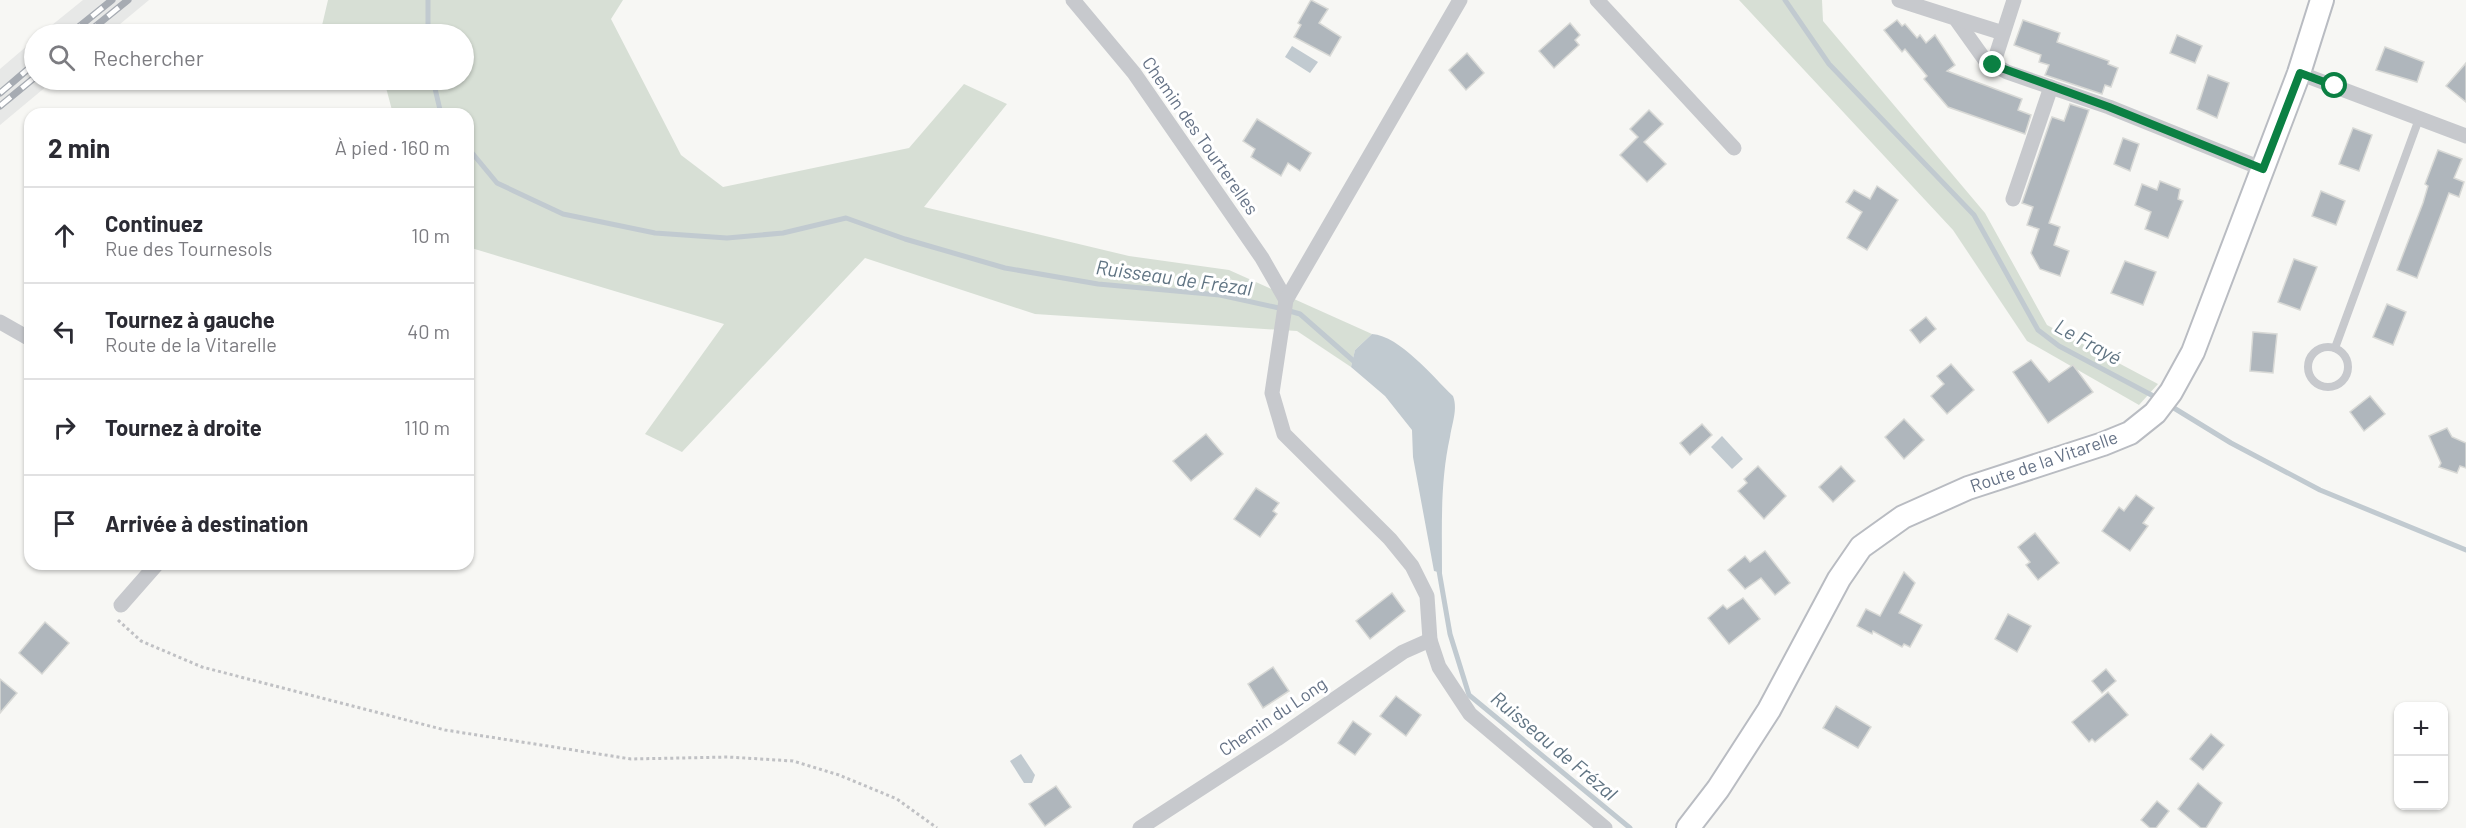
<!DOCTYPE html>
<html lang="fr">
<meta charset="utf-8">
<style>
body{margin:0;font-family:Barlow,sans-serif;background:#f2f2f3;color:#2b2b33}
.controls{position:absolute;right:18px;bottom:18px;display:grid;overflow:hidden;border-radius:12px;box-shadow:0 2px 4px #0004}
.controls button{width:54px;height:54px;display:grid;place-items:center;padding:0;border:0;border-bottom:2px solid #e1e1e2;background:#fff;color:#2b2b33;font:30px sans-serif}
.stop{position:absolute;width:18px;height:18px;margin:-14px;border:4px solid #0b8043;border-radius:50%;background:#fff}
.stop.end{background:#0b8043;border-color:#fff;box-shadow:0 2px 6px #0008}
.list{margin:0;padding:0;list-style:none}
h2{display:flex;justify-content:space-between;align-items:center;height:78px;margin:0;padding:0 24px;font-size:26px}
h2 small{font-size:20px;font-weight:400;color:#7c7c81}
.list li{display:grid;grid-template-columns:39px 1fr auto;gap:18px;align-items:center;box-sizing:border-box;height:96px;padding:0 24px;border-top:2px solid #e1e1e2}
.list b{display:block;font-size:22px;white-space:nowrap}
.list p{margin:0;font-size:20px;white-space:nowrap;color:#7c7c81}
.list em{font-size:20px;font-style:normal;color:#7c7c81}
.icon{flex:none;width:33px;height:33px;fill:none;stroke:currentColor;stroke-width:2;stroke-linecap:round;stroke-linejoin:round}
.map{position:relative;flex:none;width:2466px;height:828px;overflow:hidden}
.search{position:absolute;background:#fff;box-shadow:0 2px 4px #0004;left:24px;top:24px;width:450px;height:66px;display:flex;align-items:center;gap:15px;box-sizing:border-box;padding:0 21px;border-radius:33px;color:#7c7c81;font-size:22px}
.panel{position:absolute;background:#fff;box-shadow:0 2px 4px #0004;left:24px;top:108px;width:450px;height:462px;border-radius:18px}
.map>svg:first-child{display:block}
.built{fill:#e7e8e7}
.green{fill:#d7dfd5}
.water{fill:#c1cad0}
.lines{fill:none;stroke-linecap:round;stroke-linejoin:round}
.stream{stroke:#c1cad0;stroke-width:5}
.building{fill:#afb6bc;stroke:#d8d9d6;stroke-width:1.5}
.secondary-casing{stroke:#b9bcc2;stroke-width:26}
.path{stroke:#c0c1c4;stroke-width:3;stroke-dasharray:3 3;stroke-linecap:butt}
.lane{stroke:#c7c9cd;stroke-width:8}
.street{stroke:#c7c9cd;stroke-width:15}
.secondary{stroke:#fff;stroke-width:22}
.rail-casing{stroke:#a6abb2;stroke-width:7}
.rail{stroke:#fff;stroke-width:4.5;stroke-dasharray:14;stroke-linecap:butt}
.route{stroke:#0b8043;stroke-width:8}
.labels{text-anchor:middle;stroke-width:6;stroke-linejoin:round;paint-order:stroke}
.street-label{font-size:18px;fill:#657286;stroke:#fff}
.water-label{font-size:20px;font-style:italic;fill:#607483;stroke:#fff}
</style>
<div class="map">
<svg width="2466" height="828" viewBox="0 0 2466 828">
<rect width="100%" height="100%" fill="#f7f7f4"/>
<g class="built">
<polygon points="83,0 149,0 108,34 41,34"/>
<polygon points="34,40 34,80 54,80 0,125 0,69"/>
</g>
<g class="green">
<polygon points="328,0 623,0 611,19 681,155 723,187 909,148 964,84 1007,104 924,207 1129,256 1229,270 1372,334 1355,350 1351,367 1297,331 1035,314 865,258 682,452 645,434 724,324 468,247 468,114 393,114 384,80 464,80 464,34 320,34"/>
<polygon points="1739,0 1822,0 1823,21 1985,213 2047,325 2158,384 2139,405 2027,341 1953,230"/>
</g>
<g class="water">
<polygon points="1292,46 1318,62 1310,73 1285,57"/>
<path d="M 1372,334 C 1400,336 1433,377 1453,396 C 1458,409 1452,423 1450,437 C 1440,482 1442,527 1442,573 L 1434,571 L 1413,457 L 1412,430 L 1385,396 L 1351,367 L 1355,350 Z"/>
<polygon points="1722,436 1743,459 1732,469 1711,447"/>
<polygon points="1021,754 1035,775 1032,783 1024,783 1010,761"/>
</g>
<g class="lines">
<g class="stream">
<polyline points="1785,0 1829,64 1974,215 2038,330 2059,346 2159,399"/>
<polyline points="428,34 428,0"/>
<polyline points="433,80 441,114"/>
<polyline points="468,148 497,183 563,214 655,233 727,238 783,233 846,218 905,239 1005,268 1098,284 1220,295 1279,308 1300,314 1357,364"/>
<polyline points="2169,405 2231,443 2320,490 2466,550"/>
<polyline points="1438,565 1450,634 1469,695 1630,828"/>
</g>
</g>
<g class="building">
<polygon points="1311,0 1328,9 1319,23 1341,37 1330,56 1294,37 1301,25 1298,23"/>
<polygon points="1897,20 1902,26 1905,24 1917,38 1920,35 1926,43 1935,35 1955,65 1947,71 2022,99 2018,110 2031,115 2025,134 1948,107 1924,79 1927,76 1905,49 1902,52 1884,30"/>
<polygon points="2023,20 2060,33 2057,42 2109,61 2108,64 2118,68 2111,87 2105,85 2102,94 2045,75 2049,65 2039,62 2041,55 2014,45"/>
<polygon points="1570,23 1580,35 1575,40 1579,45 1554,68 1539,51"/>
<polygon points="2177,35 2202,46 2195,63 2170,53"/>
<polygon points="2385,47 2424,62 2417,82 2376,70"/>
<polygon points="1467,53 1484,73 1466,90 1449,70"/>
<polygon points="2466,63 2466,102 2446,86"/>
<polygon points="2208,75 2229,83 2217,118 2197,109"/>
<polygon points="2070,104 2089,110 2049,223 2060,227 2054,245 2069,251 2060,276 2040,269 2031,253 2039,229 2027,225 2033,207 2022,203 2050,122 2052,117 2064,121"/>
<polygon points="1649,110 1663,124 1644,142 1666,164 1647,182 1620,155 1638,137 1630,129"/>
<polygon points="1257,119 1311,153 1300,171 1288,163 1281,176 1251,157 1255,149 1243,141"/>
<polygon points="2353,128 2372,135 2359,171 2339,164"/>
<polygon points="2123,138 2139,144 2130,171 2114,164"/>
<polygon points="2438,150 2462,159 2454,178 2464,182 2459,197 2449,193 2417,278 2397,270 2423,203 2428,186 2425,184"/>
<polygon points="2160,181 2180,189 2178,199 2183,201 2168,238 2145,229 2151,212 2135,205 2142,184 2157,190"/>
<polygon points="1877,186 1898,200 1867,250 1847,238 1862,212 1846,202 1854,190 1870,199"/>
<polygon points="2321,191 2345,201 2336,225 2312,216"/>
<polygon points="2294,259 2317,267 2300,310 2278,302"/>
<polygon points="2125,261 2156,272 2143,305 2111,293"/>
<polygon points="2387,304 2406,312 2393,345 2373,337"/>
<polygon points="1926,317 1936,329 1920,343 1910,330"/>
<polygon points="2253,332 2277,334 2273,373 2250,371"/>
<polygon points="2031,360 2049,382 2073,365 2093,392 2048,423 2013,372"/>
<polygon points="1951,364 1974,390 1947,414 1931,396 1944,384 1937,376"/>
<polygon points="2370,396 2385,414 2364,431 2350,412"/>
<polygon points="1904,419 1924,440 1904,459 1885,437"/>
<polygon points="1702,424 1712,435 1690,455 1680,443"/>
<polygon points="2447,428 2452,437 2466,443 2466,468 2460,466 2457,473 2439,467 2441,463 2429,436"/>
<polygon points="1206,434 1223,454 1191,481 1173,461"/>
<polygon points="1758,466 1786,496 1764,519 1738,491 1747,483 1744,479"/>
<polygon points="1841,466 1855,481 1833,502 1819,487"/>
<polygon points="1256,488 1279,503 1273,511 1277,514 1260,537 1234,519"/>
<polygon points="2136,495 2154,508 2143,523 2148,526 2130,551 2102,531 2119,507 2124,511"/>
<polygon points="2035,533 2059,563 2038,580 2026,565 2030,562 2018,547"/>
<polygon points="1765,551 1790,583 1775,595 1761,578 1745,589 1728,570 1745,556 1750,562"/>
<polygon points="1904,572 1915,583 1899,613 1922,625 1910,647 1904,644 1902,647 1873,631 1872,634 1857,626 1866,609 1880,616"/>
<polygon points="1392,593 1405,611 1370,639 1356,621"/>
<polygon points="1743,598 1760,619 1729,644 1708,618 1723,605 1727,609"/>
<polygon points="2008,614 2031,626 2017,652 1995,639"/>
<polygon points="45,622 69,643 42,674 19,653"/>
<polygon points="1273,667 1289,691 1263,708 1248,684"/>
<polygon points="2106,669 2116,681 2102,693 2092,681"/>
<polygon points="0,679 17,693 0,713"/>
<polygon points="2108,692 2128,715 2095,742 2092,739 2089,742 2072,722"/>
<polygon points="1396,696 1421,715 1406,736 1380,716"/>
<polygon points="1836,706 1871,727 1858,748 1823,728"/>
<polygon points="1353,721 1371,734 1355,755 1338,743"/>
<polygon points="2211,734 2224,745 2203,770 2190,759"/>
<polygon points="2198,783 2222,803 2206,828 2201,828 2178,809"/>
<polygon points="1056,786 1071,807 1045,826 1029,804"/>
<polygon points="2157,801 2169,811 2156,828 2150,828 2141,820"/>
</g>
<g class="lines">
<g class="secondary-casing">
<polyline id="secondary" points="1688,828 1718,789 1769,710 1839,579 1861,547 1903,517 1968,488 2103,444 2130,433 2155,413 2171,392 2193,352 2299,73 2322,0"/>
</g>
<polyline class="path" points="118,620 141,641 202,667 445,730 631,759 728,757 793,761 839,775 897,799 937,828"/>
<g class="lane">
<circle cx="2328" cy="367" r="20"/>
<polyline points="2335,348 2419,119"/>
</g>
<g class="street">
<polyline points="1073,0 1134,73 1262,258 1286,300"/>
<polyline points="1460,0 1286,300 1272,393 1284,434 1390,539 1412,566 1427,596 1430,640 1439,667 1470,714 1605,828"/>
<polyline points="1597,0 1734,148"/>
<polyline points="1899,0 1955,18 1985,60 2007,72 2109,107 2263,169"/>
<polyline points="1955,18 2003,33"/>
<polyline points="1993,65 2014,0"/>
<polyline points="2299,73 2466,136"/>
<polyline points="2013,199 2051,87"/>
<polyline points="0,322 30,339"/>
<polyline points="121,605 157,564"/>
<polyline points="1140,828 1277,739 1403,652 1430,640"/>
</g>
<use href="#secondary" class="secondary"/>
<g class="rail-casing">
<g id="rail">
<polyline points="70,34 112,0"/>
<polyline points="86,34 128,0"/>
<polyline points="0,93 34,64"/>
<polyline points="0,106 34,78"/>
</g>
</g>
<use href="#rail" class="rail"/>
</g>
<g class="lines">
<polyline class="route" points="1993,65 2109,107 2263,169 2300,73 2335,86"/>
</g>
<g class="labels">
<g class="street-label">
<text transform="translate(1200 136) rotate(55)" y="6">Chemin des Tourterelles</text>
<text transform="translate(2044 462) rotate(-19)" y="6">Route de la Vitarelle</text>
<text transform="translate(1273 717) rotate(-34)" y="6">Chemin du Long</text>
</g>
<g class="water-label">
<text transform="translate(1174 278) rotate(8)" y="7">Ruisseau de Frézal</text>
<text transform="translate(2088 342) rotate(29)" y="7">Le Frayé</text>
<text transform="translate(1554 746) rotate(40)" y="7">Ruisseau de Frézal</text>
</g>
</g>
</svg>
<div class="controls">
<button>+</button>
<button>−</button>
</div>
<div class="stop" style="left:2335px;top:86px"></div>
<div class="stop end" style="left:1993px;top:65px"></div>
<div class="search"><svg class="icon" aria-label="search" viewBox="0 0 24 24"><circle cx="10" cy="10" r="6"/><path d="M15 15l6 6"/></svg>Rechercher</div>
<section class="panel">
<h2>2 min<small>À pied · 160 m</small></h2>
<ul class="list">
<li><svg class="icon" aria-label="ahead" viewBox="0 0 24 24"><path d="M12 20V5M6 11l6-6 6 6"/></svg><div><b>Continuez</b><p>Rue des Tournesols</p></div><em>10 m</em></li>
<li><svg class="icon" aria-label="left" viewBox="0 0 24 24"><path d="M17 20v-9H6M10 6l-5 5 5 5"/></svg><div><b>Tournez à gauche</b><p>Route de la Vitarelle</p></div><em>40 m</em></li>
<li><svg class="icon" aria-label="right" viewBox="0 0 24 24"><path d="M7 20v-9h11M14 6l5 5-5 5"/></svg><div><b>Tournez à droite</b></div><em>110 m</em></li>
<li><svg class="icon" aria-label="arrive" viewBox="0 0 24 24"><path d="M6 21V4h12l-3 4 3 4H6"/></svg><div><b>Arrivée à destination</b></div></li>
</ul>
</section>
</div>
